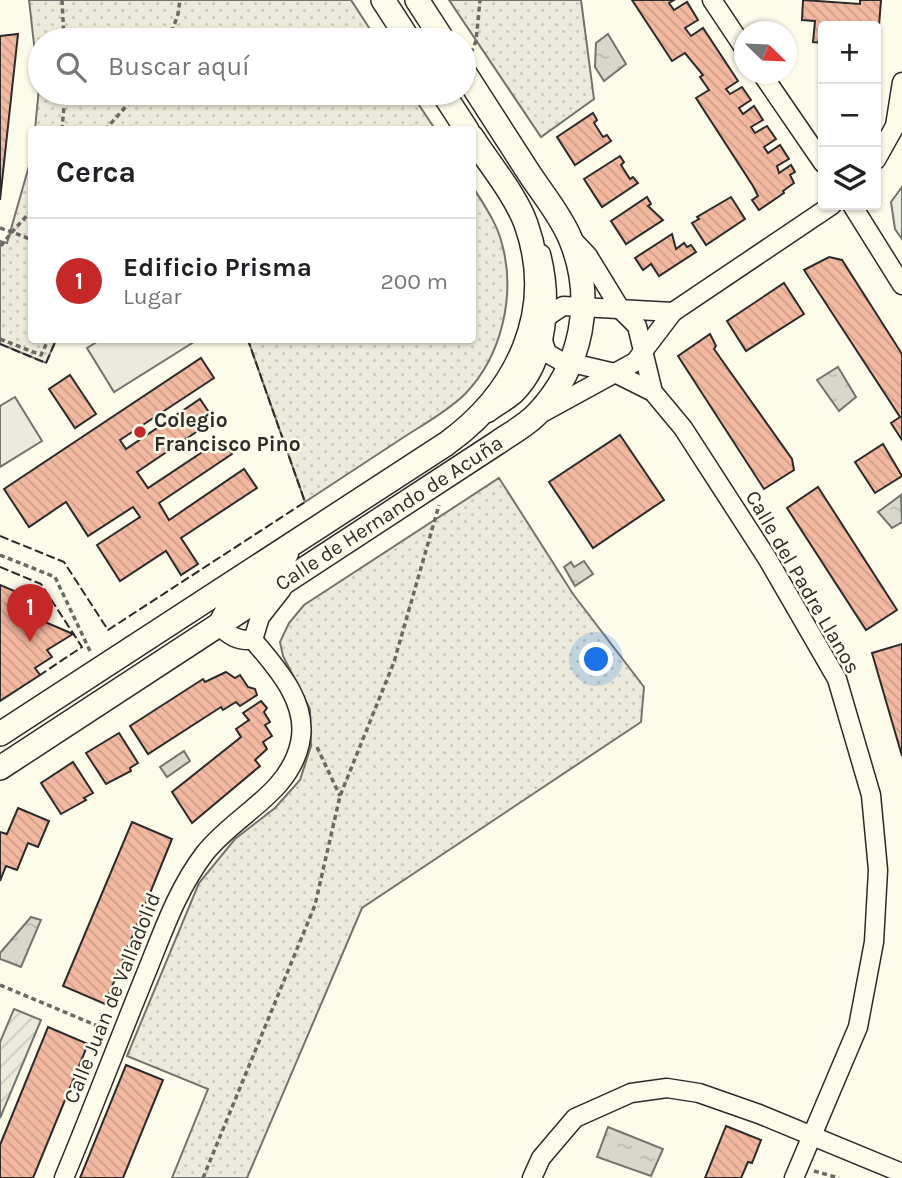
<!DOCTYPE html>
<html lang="es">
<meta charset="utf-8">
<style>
body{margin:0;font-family:Karla,sans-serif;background:#f6f6f6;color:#202124}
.controls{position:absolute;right:21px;top:21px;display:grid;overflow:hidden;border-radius:7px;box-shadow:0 2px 5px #0004}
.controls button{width:63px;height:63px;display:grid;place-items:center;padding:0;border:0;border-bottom:2px solid #e0e0e0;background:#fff;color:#202124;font:35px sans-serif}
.compass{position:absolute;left:734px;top:21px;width:63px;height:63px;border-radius:50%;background:#fff;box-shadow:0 2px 5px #0004;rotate:113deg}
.you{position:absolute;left:597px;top:660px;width:24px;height:24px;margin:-18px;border:5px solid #fff;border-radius:50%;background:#1a73e8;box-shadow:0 0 0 10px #1a73e833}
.badge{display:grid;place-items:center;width:46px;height:46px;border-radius:50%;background:#c62828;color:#fff;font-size:23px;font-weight:700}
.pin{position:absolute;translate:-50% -58px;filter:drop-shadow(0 2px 4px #0008)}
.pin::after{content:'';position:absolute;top:37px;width:24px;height:21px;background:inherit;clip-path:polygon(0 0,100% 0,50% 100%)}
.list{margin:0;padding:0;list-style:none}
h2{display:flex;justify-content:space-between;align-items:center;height:91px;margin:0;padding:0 28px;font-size:30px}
h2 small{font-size:23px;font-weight:400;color:#757577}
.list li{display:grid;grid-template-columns:46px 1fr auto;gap:21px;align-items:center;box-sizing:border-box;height:126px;padding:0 28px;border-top:2px solid #e0e0e0}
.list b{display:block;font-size:26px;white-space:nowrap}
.list p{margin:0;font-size:23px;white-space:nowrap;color:#757577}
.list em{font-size:23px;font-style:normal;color:#757577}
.icon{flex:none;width:38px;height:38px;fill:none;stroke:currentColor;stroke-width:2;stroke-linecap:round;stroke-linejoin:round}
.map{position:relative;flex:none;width:902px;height:1178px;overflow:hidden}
.search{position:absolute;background:#fff;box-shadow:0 2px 5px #0004;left:28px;top:28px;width:448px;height:77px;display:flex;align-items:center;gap:18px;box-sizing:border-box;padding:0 24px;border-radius:38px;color:#757577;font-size:26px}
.panel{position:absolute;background:#fff;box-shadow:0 2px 5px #0004;left:28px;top:126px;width:448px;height:217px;border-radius:7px}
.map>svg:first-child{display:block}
.grass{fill:#ecebdb;stroke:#74746e;stroke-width:2}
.park{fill:url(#park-dots);stroke:#74746e;stroke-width:2}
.garden{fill:url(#garden-furrows);stroke:#74746e;stroke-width:2}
.water{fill:url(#water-ripples);stroke:#74746e;stroke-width:2}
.building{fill:url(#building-back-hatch);stroke:#2b2b2b;stroke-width:2}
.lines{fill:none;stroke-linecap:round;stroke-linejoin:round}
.street-casing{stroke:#2b2b2b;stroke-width:21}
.secondary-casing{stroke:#2b2b2b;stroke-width:26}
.path{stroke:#6a6964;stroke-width:3.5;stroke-dasharray:5 3.5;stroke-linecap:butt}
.street{stroke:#fdfbea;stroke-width:18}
.secondary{stroke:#fdfbea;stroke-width:23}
.fence{stroke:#2b2b2b;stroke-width:2;stroke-dasharray:9 3.5;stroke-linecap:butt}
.poi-dot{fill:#c62828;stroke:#fdfbea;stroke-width:2.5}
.labels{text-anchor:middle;stroke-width:5;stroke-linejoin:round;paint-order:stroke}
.poi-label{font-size:21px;font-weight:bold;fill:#2b2b2b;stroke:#fdfbea;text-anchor:start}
.street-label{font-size:21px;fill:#2b2b2b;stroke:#fdfbea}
</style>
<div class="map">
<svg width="902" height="1178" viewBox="0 0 902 1178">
<defs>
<pattern id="park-dots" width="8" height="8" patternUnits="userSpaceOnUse" patternTransform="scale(1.75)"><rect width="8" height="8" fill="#ecebdb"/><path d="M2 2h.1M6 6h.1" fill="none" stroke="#cbcabc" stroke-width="1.8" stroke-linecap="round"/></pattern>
<pattern id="garden-furrows" width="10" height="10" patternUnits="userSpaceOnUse" patternTransform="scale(1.75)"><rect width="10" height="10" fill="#ecebdb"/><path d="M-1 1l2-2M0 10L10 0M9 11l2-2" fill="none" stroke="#cbcabc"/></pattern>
<pattern id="water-ripples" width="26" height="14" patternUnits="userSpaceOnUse" patternTransform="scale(1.75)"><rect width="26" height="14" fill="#d8d7c9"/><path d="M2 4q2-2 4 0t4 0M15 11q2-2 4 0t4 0" fill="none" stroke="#bab9ad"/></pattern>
<pattern id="building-back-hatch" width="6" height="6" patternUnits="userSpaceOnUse" patternTransform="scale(1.75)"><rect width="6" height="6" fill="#f2b8a0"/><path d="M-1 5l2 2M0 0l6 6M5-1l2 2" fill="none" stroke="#d09e8a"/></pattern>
</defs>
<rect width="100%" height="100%" fill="#fdfbea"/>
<g class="grass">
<polygon points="902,187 902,239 895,229 891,202"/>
<polygon points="100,340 197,340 114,392 87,348"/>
<polygon points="15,397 42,441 0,467 0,406"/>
</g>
<g class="park">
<polygon points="29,0 351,0 377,40 40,40 40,93 411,93 435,129 35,129 39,88"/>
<polygon points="449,0 581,0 594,99 541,137"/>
<polygon points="31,159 32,340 56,340 46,363 0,344 0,241 7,243"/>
<path d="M 473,187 C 484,205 497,223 502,244 C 516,294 502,356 465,394 C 448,411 424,424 404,437 C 371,459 338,480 305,502 L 248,340 L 472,340 Z"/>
<polygon points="499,478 573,594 644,687 641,722 362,908 247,1178 172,1178 208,1089 127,1056 199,883 235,839 275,808 300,780 311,746 310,709 283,656 280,642 289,623 304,605"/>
</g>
<polygon class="garden" points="14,1009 41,1020 0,1118 0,1042"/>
<g class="water">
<polygon points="608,34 626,64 604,81 595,67 596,43"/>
<polygon points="838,367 856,397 839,411 817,380"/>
<polygon points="901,495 902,522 892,528 878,512"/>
<polygon points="584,561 593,574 575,586 564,567 571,562 574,567"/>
<polygon points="184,751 190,761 167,777 160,767"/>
<polygon points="31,917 41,920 21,967 0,959 0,953"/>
<polygon points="608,1127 663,1149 651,1176 597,1157"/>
</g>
<g class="building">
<polygon points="632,0 674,0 669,3 674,10 687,2 698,20 685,28 691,36 703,28 738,81 726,89 730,94 742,87 751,100 739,108 743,114 754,106 763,120 751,127 755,133 767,126 776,139 764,147 768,153 780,145 789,159 777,166 779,173 791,165 795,172 790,175 794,183 783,191 784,193 759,210 752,200 758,196 753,186 696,98 709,90 700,77 703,75 685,53 672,61"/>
<polygon points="803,0 860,4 860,0 881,0 879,26 838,23 838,26 823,26 823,43 813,42 815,21 802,20"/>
<polygon points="18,34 0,200 0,36"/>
<polygon points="593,113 597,120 594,123 603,137 607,135 611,141 575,165 557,137"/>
<polygon points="620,156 624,162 621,165 630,179 633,177 638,183 602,207 584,179"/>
<polygon points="647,197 651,204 648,206 663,220 626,244 611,221"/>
<polygon points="731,197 745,219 706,245 692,223 699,219 697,217"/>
<polygon points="672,234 676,249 684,243 687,247 691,245 696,252 659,276 651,264 643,270 635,258"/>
<polygon points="829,257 842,260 902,354 902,440 891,423 900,417 804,270"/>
<polygon points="784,283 804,314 746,351 727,321"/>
<polygon points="710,334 716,346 714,349 792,459 794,470 764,489 678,356"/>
<polygon points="201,358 214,378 120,440 126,449 200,399 214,420 137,472 148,488 222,439 232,454 159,503 169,520 244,469 257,488 181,538 198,564 181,575 166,551 120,581 97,545 140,517 133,507 88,536 66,502 29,527 4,489"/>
<polygon points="70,375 96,414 75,428 49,389"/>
<polygon points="620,435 664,500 593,548 549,482"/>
<polygon points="883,444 902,476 875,493 855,462"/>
<polygon points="818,487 897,610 866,630 787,508"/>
<polygon points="0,585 33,599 29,607 48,615 45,622 73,634 47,650 52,657 35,668 40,675 0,701"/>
<polygon points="902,644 902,756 872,653"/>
<polygon points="226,672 235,678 240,675 248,687 255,689 257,695 240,706 236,702 223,710 221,707 148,754 130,726 203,679 205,682"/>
<polygon points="261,701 267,708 264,712 270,722 265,725 272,736 263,742 267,749 255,760 260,766 192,823 172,792 241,737 236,729 249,720 243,713"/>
<polygon points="119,733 138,763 130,768 131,771 106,784 86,753"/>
<polygon points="73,762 93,793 84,798 86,800 61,814 41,783"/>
<polygon points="18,808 49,821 38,847 28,843 17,870 6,866 0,881 0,832 7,834"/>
<polygon points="132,822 172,839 105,1004 63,986"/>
<polygon points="48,1027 88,1044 33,1178 0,1178 0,1145"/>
<polygon points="126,1065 163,1080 123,1178 80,1178"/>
<polygon points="726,1126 761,1140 752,1163 748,1162 741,1178 705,1178"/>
</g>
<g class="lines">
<g class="street-casing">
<g id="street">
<polyline points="712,0 744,48"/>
<polyline points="762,74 823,163"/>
<polyline points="876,160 895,126 902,82"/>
<polyline points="852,205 902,285"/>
<polyline points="573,240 588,256 621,310 637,326 653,392"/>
<polyline points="548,316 563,306 673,312"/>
<polyline points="543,341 547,353 559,360 615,373 653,392 683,428 767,558 837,679 871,795 878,870 874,942 858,1027 794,1178"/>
<path d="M 488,413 C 496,407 507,401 515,394 C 550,360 552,297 541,254"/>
<polyline points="540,414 635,362 673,312 832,205"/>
<path d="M 253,640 C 237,641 230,636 218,625 C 225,597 262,578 285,561 L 289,554"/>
<polyline points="253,640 260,617 282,589"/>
<path d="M 64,1178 C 93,1108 120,1037 149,966 C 165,926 179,887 205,853 C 236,814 289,794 300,743 C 309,703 277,668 253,640"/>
<polyline points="532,1178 541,1158 575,1118 631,1093 667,1088 699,1093 759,1114 902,1173"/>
</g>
</g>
<g class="secondary-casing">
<g id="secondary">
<polyline points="383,0 409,40"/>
<polyline points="417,0 443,40"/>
<polyline points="443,93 467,130"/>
<path d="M 0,734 L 446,444 C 517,393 557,311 526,224 C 515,194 490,165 472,137"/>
<path d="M 0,768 L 497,443 C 510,434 525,426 536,415 C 582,367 596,300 570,238 C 560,214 541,192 527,170 C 506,137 485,105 464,72"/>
</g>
</g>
<g class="path">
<polyline points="62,0 64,40"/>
<polyline points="169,40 178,14 180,0"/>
<polyline points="471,53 476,41 480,0"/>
<polyline points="62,130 65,93"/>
<polyline points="105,130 138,93"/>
<polyline points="32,210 12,232 32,240"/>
<polyline points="0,228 12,232 0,247"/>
<polyline points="0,339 41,355 48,340"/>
<polyline points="0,555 55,577 90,651"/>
<polyline points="317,747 340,796"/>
<polyline points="0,985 105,1029"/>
<polyline points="814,1171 839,1178"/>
<polyline points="203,1178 315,905 340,796 394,662 439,505"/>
</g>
<use href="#street" class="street"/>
<use href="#secondary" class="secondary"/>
<g class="fence">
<polyline points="0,344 46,363 56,340"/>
<polyline points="0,536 64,562 108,630 305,502 248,340"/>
<polyline points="0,567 41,584 82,647 40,675"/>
</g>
</g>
<circle class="poi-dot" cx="140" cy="432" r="7"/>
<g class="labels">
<g class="poi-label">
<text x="154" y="427">Colegio<tspan x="154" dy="24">Francisco Pino</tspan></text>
</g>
<g class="street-label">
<text transform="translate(389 513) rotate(-33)" y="7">Calle de Hernando de Acuña</text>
<text transform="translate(803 582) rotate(60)" y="7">Calle del Padre Llanos</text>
<text transform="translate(112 998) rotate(-68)" y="7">Calle Juan de Valladolid</text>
</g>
</g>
</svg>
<div class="controls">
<button>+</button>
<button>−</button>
<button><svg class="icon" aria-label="layers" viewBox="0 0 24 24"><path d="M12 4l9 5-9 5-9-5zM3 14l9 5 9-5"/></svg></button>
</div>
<svg class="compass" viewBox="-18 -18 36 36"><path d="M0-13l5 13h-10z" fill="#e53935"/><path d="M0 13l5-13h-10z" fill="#757577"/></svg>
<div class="you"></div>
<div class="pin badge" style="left:30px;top:642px">1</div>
<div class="search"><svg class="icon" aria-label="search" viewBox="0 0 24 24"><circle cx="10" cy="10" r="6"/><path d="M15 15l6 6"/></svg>Buscar aquí</div>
<section class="panel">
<h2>Cerca<small></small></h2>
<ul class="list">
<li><span class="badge">1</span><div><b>Edificio Prisma</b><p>Lugar</p></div><em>200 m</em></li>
</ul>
</section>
</div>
